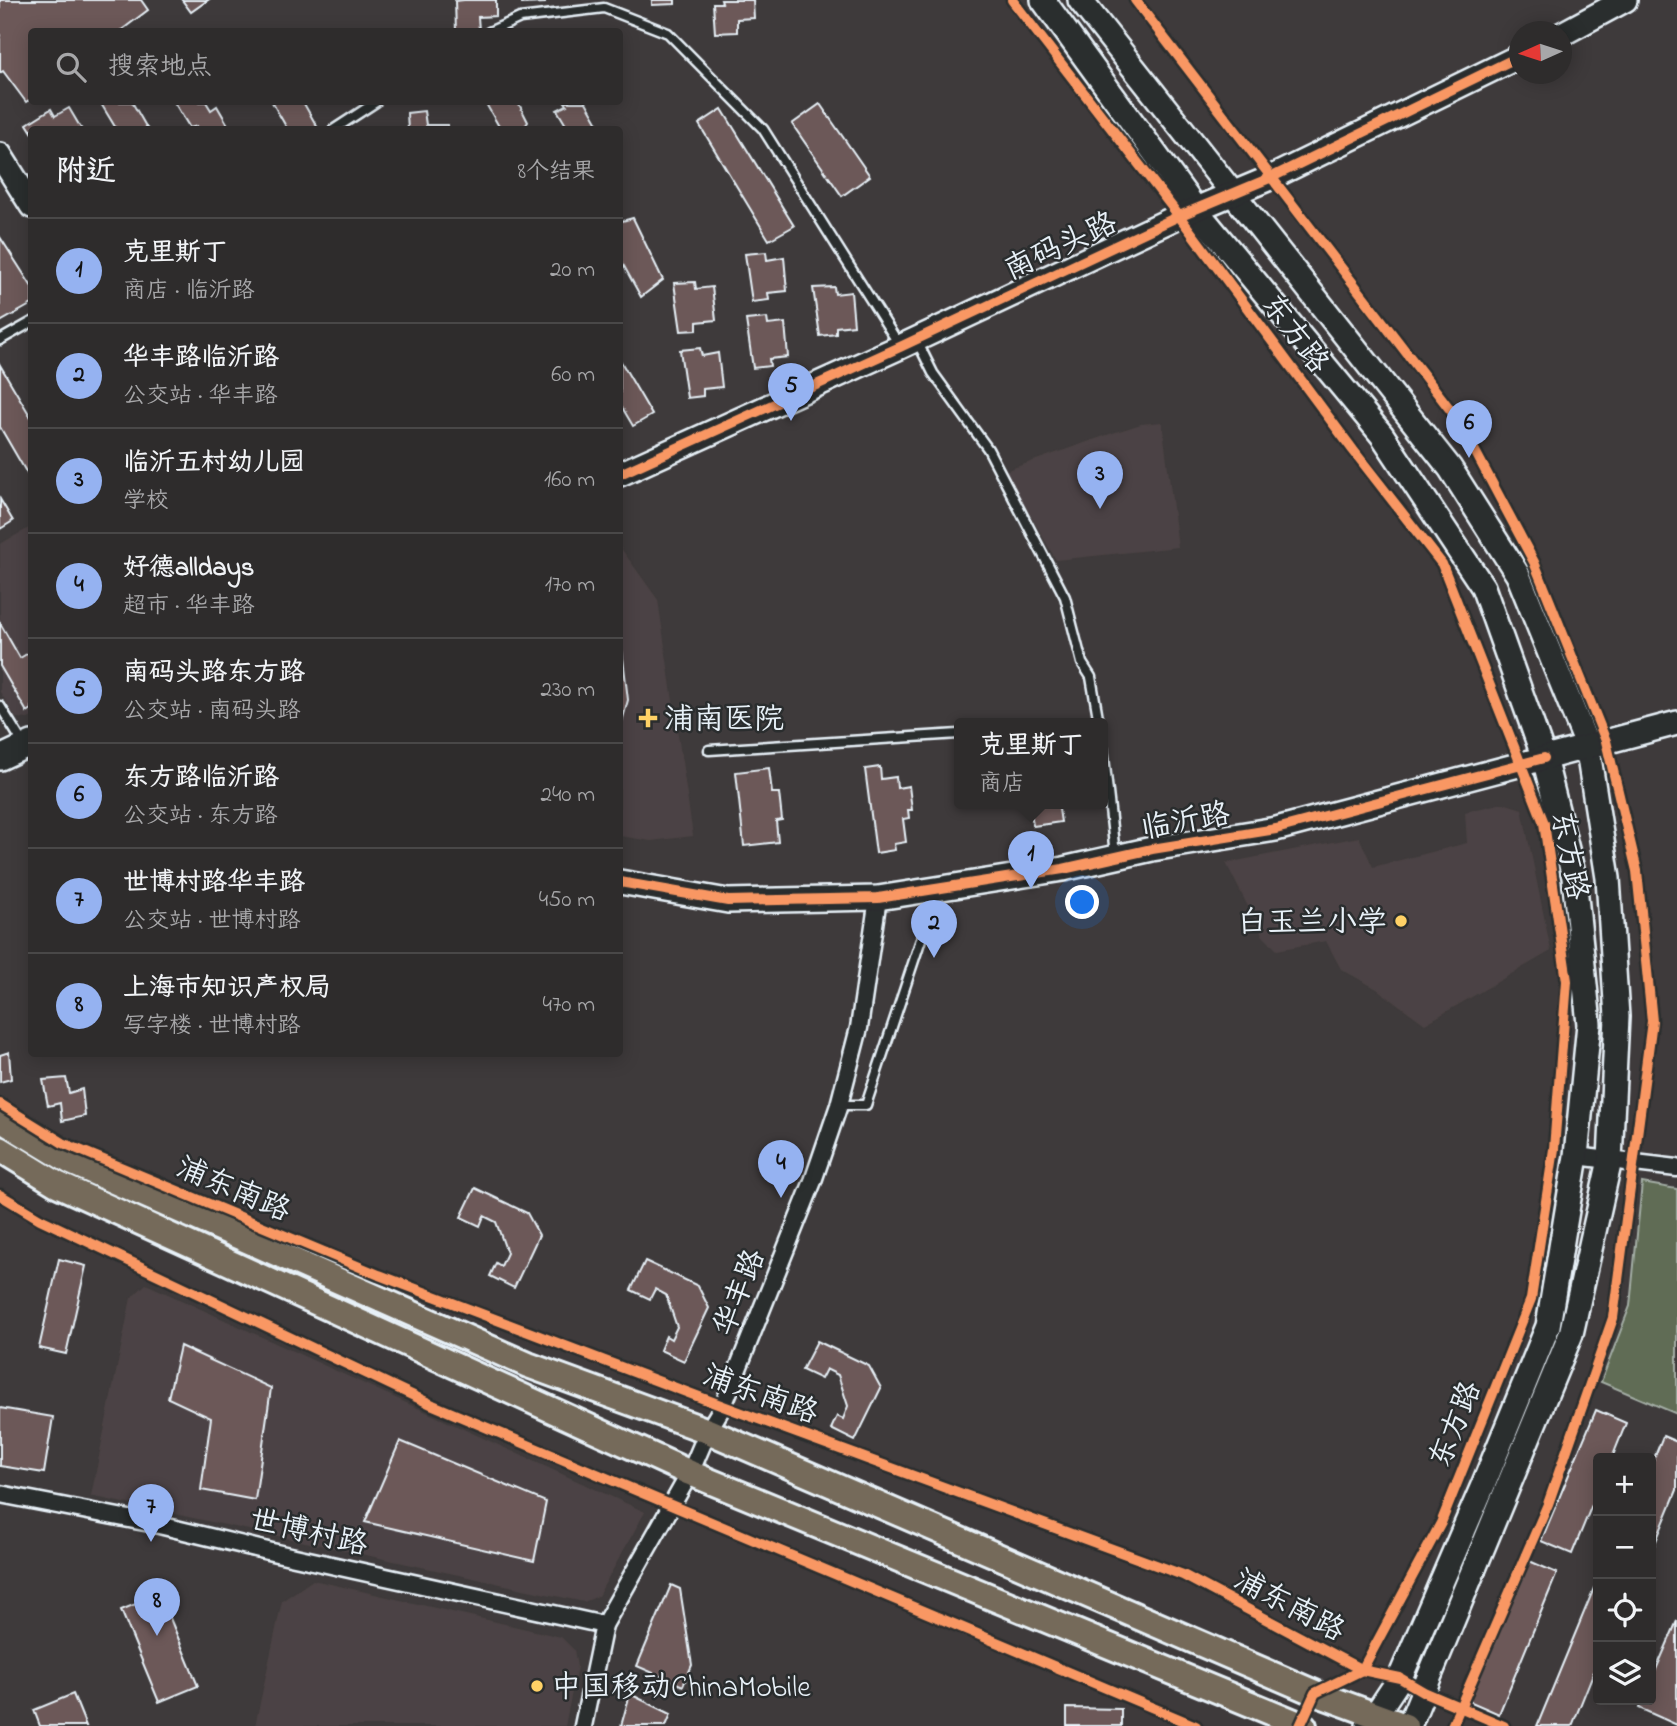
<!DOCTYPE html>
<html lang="zh">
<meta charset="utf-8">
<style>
body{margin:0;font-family:"Indie Flower","LXGW WenKai TC",sans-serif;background:#3a3838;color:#f1f3f6}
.controls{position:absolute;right:21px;bottom:21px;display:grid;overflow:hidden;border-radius:7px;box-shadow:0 4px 18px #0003}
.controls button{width:63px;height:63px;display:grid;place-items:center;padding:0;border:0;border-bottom:2px solid #494848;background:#2e2c2c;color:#f1f3f6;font:35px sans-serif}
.compass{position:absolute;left:1509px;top:21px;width:63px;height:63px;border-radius:50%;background:#2e2c2c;box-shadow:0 4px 18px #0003;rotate:267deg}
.you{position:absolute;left:1083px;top:903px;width:24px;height:24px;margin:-18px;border:5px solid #fff;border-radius:50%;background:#1a73e8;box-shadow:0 0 0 10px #1a73e833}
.badge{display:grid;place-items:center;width:46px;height:46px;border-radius:50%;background:#95b2f1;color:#111;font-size:23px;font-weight:700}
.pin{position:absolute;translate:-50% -58px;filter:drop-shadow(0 2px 4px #0008)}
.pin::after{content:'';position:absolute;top:37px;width:24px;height:21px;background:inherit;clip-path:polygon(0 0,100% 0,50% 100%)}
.popup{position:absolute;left:954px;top:718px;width:154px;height:91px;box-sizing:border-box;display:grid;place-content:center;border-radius:7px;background:#2e2c2c;filter:drop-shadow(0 2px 5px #0005);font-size:23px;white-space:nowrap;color:#a7a7a9}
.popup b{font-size:26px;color:#f1f3f6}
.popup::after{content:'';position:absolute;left:50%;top:100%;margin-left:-14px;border:14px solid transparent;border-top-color:#2e2c2c}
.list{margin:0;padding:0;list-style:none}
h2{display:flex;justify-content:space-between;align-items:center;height:91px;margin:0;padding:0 28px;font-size:30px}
h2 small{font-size:23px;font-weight:400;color:#a7a7a9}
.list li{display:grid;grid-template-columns:46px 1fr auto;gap:21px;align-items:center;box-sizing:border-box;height:105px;padding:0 28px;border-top:2px solid #494848}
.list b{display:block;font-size:26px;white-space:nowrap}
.list p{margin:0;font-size:23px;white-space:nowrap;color:#a7a7a9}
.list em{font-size:23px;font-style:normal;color:#a7a7a9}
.icon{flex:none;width:38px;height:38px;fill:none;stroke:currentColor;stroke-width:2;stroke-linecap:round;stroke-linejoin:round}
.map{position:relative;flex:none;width:1677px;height:1726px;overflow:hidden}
.search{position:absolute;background:#2e2c2c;box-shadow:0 4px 18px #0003;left:28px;top:28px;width:595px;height:77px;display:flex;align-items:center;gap:18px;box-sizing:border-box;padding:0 24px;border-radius:7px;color:#a7a7a9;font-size:26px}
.panel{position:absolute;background:#2e2c2c;box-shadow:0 4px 18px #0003;left:28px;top:126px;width:595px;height:931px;border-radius:7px}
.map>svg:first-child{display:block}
.built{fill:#4c4344}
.green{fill:#606c54;stroke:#a4aea6;stroke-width:2}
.building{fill:#6c5958;stroke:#e8f1f8;stroke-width:2}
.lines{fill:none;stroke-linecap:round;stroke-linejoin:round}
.lane-casing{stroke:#e8f1f8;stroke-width:13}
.street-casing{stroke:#e8f1f8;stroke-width:21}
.secondary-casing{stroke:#e8f1f8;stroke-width:28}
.primary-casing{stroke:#e8f1f8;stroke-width:30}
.lane{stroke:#2a2d2e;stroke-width:8}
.street{stroke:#2a2d2e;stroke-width:16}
.secondary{stroke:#2a2d2e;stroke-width:23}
.primary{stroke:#746a5a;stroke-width:24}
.cycleway-casing{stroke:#2a2d2e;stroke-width:15}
.cycleway{stroke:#f99763;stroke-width:10}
.poi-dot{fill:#ffd166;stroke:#2a2d2e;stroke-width:2.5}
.labels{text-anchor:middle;stroke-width:5;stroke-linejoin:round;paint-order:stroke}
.street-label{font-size:30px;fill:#e8f1f8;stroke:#2a2d2e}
.poi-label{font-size:30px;fill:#e8f1f8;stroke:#2a2d2e;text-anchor:start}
</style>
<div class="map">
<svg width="1677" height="1726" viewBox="0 0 1677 1726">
<rect width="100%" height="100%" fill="#3e3a3b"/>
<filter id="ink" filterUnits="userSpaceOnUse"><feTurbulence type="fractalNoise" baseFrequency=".0143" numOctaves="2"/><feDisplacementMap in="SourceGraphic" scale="14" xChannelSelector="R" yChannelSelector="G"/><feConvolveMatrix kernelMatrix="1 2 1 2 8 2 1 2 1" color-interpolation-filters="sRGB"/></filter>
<g filter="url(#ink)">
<g class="built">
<polygon points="1162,422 1178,547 1056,560 1005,471 1110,434 1141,424"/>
<polygon points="31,527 32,717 28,719 16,718 0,692 0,544"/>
<polygon points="620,547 658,600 693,836 651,841 620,836"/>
<polygon points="1503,803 1522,809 1551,951 1425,1024 1377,989 1341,969 1326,941 1277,950 1263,936 1226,863 1359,837 1373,867 1467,843 1465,812"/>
<polygon points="146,1284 645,1512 598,1596 584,1602 91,1496 131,1298"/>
<polygon points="313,1580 561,1637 574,1650 577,1667 565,1726 255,1726 282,1601"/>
</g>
<polygon class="green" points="1642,1183 1677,1189 1677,1414 1601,1382 1630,1306"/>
<g class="building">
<polygon points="0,0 141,0 148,10 119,32 32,32 32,98 26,102 3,71 0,73"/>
<polygon points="182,0 208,0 191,12"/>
<polygon points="464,0 496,0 496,16 478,17 479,30 456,31 455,1"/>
<polygon points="522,0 545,0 545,3 522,4"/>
<polygon points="652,0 675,0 675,4 652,5"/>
<polygon points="721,0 753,0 754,18 737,19 737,32 715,33 713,3 722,3"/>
<polygon points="100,102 132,102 148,130 117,130"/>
<polygon points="174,102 206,102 211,110 217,106 231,130 199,130 197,126 190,128"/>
<polygon points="272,102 303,102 319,130 288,130"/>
<polygon points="485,102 518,102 528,122 522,130 501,130"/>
<polygon points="565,102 586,102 602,130 569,130 557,110 567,105"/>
<polygon points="820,104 870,176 842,196 792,124"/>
<polygon points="69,108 82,130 32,130 32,132 27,124 51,109 55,116"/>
<polygon points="722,109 794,226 769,240 699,124"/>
<polygon points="424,111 426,125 448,125 448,130 408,130 407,113"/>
<polygon points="620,217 622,221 633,218 663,280 641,297 620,259"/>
<polygon points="0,237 32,287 32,304 0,322"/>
<polygon points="766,252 767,260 784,257 787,291 768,293 769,300 752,302 745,254"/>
<polygon points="695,282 696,289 712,287 716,320 697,322 697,330 681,331 674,283"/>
<polygon points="834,287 835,294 851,292 854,325 836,327 836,334 820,336 813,288"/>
<polygon points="767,318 768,325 785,323 788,357 769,359 770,366 753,368 746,320"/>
<polygon points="700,348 702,356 718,353 722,387 703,389 703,396 687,398 680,350"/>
<polygon points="620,360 652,415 633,426 620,404"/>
<polygon points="0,365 32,419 32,482 0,427"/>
<polygon points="0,499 13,521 0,529"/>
<polygon points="0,623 20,658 32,651 32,709 27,712 0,666"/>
<polygon points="620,633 628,700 620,729"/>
<polygon points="880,767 881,779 896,777 897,788 909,786 912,810 908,810 909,818 903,819 906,842 894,844 895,850 876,853 865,769"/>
<polygon points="769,768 772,793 779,793 782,820 776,821 778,842 744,846 736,772"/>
<polygon points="1030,803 1058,803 1061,822 1033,826"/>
<polygon points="9,1052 11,1079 0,1082 0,1055"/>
<polygon points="66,1078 69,1093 82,1089 85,1116 62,1121 60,1103 48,1106 43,1080"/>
<polygon points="475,1188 527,1213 539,1235 514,1288 490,1276 496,1263 501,1266 507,1253 496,1222 484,1216 480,1226 461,1217"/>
<polygon points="59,1259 86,1266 66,1354 39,1348"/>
<polygon points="645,1261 698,1286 709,1308 684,1361 660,1350 666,1336 671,1339 677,1327 666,1295 655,1289 650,1299 631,1290"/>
<polygon points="817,1341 869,1366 881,1388 855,1441 831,1429 837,1416 843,1419 848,1406 838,1375 826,1369 821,1379 802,1370"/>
<polygon points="180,1346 271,1388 255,1500 201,1490 211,1418 168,1398"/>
<polygon points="0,1408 53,1417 44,1473 0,1466"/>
<polygon points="1596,1410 1626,1423 1612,1458 1598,1458 1598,1490 1572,1554 1541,1541"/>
<polygon points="1663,1436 1677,1442 1677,1490 1651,1553 1651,1466"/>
<polygon points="400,1441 546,1502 534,1561 365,1522"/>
<polygon points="1527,1560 1557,1573 1499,1714 1469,1701"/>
<polygon points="671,1585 680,1589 692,1665 683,1686 637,1666"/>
<polygon points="1594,1588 1598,1590 1598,1661 1572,1726 1537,1726"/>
<polygon points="160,1594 198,1686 159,1702 121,1610"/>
<polygon points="1677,1621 1677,1725 1639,1708 1642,1700 1651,1700 1651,1681"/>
<polygon points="73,1694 86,1726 40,1726 34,1710"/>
<polygon points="630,1694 671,1714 666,1726 621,1726"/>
<polygon points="1067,1708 1121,1709 1121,1726 1067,1726"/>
</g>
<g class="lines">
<g class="lane-casing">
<g id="lane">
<polyline points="489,32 520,18 604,8 668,33 763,129 900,346"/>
<polyline points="333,130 376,102"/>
<polyline points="0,340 32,322"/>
<polyline points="917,341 933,373 988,449 1065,597 1082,663 1091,677 1099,723"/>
<polyline points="0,706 24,745"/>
<polyline points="1103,748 1115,854"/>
<polyline points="709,750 959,734"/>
<polyline points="839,1105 866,1105 936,894"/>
</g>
</g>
<g class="street-casing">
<g id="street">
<polyline points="1576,1156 1677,1168"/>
<polyline points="0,1494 155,1524 272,1552 604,1625"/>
<polyline points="583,1726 604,1625 690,1473 708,1431 723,1406 813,1181 839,1105 859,1028 878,898"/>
</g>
</g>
<g class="secondary-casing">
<g id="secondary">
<polyline points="1043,0 1197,211 1382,435 1483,587 1544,758 1574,877 1589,1024 1576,1156 1548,1326 1484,1483 1400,1678 1368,1726"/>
<polyline points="1080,0 1450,468 1518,575 1587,745 1608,878 1617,1017 1610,1160 1571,1334 1409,1726"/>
<polyline points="1562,34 1625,0"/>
<polyline points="0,155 32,206"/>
<polyline points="620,474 900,347 1179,216 1270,178 1520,56"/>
<polyline points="0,758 32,743"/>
<polyline points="620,882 728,901 878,898 1063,869 1152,849 1276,829 1677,723"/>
</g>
</g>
<g class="primary-casing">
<g id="primary">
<polyline points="0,1119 71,1162 528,1365 708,1431 1315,1693 1405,1726"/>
<polyline points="0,1149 57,1184 690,1473 1304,1726"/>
</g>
</g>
<use href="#lane" class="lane"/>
<use href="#street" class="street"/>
<use href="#secondary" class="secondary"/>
<use href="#primary" class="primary"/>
<g class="cycleway-casing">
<g id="cycleway">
<polyline points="1012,0 1179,216 1353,450 1442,564 1544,823 1567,981 1554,1149 1531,1299 1441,1523 1362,1670 1315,1693 1300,1726"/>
<polyline points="1135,0 1459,421 1534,562 1606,741 1637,871 1652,1021 1613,1318 1548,1504 1452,1726"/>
<polyline points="620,474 900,347 1179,216 1270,178 1520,56"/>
<polyline points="620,882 728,901 878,898 1063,869 1152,849 1276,829 1544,758"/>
<polyline points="0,1104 63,1143 379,1275 723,1406 1183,1575 1362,1670 1400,1678 1424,1692 1504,1726"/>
<polyline points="0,1195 40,1219 433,1405 1196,1726"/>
</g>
</g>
<use href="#cycleway" class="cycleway"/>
</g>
</g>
<g class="poi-dot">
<path d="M644.5 707.5h7v7h7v7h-7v7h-7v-7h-7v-7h7z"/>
<circle cx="1401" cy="921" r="7"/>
<circle cx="537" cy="1686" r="7"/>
</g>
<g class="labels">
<g class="street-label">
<text transform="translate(1060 245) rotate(-25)" y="10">南码头路</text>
<text transform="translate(1296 333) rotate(53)" y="10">东方路</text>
<text transform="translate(1185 820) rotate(-10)" y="10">临沂路</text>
<text transform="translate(1571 855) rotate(79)" y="10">东方路</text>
<text transform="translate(234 1188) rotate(23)" y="10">浦东南路</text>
<text transform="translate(738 1292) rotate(-68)" y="10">华丰路</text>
<text transform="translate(761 1393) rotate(20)" y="10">浦东南路</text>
<text transform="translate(1454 1424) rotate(-68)" y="10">东方路</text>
<text transform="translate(309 1531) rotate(13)" y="10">世博村路</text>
<text transform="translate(1290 1604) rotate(28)" y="10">浦东南路</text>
</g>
<g class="poi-label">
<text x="664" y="728">浦南医院</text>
<text x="1387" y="931" text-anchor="end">白玉兰小学</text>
<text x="551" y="1696">中国移动ChinaMobile</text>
</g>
</g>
</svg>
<div class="controls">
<button>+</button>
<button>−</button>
<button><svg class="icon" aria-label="locate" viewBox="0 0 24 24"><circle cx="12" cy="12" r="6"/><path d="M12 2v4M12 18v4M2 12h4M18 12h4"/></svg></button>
<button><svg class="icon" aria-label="layers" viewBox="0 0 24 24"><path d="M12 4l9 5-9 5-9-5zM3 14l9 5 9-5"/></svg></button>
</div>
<svg class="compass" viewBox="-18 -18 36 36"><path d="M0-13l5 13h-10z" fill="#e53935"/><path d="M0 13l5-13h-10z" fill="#a7a7a9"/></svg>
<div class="you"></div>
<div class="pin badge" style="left:1031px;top:889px">1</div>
<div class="popup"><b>克里斯丁</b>商店</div>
<div class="pin badge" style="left:934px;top:958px">2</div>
<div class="pin badge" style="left:1100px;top:509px">3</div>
<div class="pin badge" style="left:781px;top:1198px">4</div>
<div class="pin badge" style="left:791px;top:421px">5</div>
<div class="pin badge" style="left:1469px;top:458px">6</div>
<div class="pin badge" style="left:151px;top:1542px">7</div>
<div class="pin badge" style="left:157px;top:1636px">8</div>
<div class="search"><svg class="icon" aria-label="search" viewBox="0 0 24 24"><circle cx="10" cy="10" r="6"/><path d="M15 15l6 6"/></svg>搜索地点</div>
<section class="panel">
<h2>附近<small>8个结果</small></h2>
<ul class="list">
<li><span class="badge">1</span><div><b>克里斯丁</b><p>商店 · 临沂路</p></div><em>20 m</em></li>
<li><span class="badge">2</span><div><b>华丰路临沂路</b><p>公交站 · 华丰路</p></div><em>60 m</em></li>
<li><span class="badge">3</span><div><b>临沂五村幼儿园</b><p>学校</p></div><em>160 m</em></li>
<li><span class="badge">4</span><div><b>好德alldays</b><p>超市 · 华丰路</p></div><em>170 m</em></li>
<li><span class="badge">5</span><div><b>南码头路东方路</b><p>公交站 · 南码头路</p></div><em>230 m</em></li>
<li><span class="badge">6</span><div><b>东方路临沂路</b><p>公交站 · 东方路</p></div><em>240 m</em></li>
<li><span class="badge">7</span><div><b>世博村路华丰路</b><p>公交站 · 世博村路</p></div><em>450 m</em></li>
<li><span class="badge">8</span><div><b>上海市知识产权局</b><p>写字楼 · 世博村路</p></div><em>470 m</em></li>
</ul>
</section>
</div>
